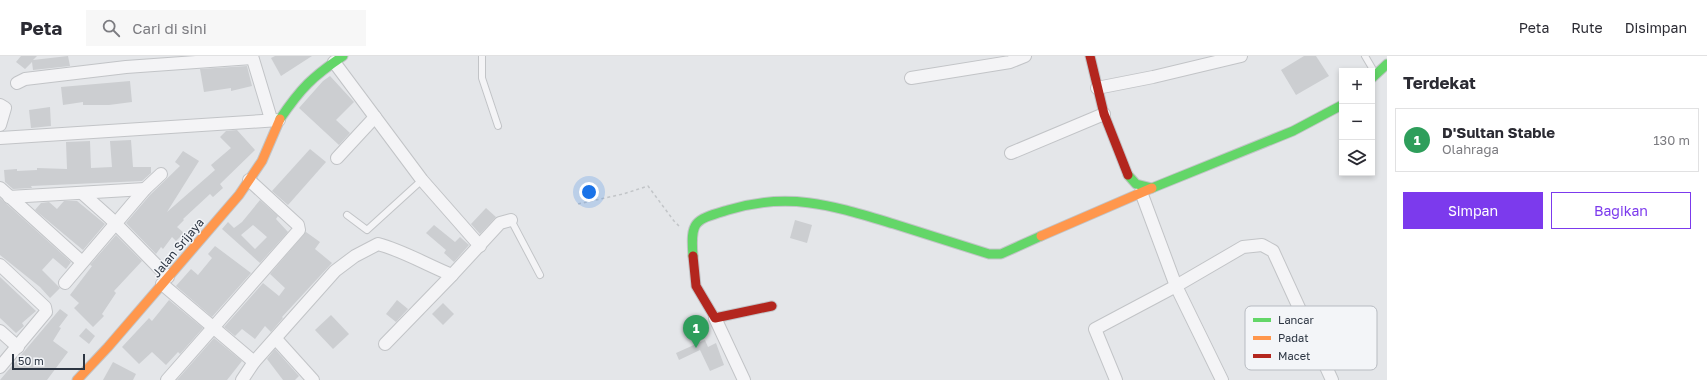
<!DOCTYPE html>
<html lang="id">
<meta charset="utf-8">
<style>
body{margin:0;font-family:"Golos Text",sans-serif;background:#f7f7f7;color:#2b2b33}
.controls{position:absolute;right:12px;top:12px;display:grid;overflow:hidden;border-radius:0px;box-shadow:0 2px 6px #0003}
.controls button{width:36px;height:36px;display:grid;place-items:center;padding:0;border:0;border-bottom:1px solid #e1e1e2;background:#fff;color:#2b2b33;font:20px sans-serif}
.scale{position:absolute;left:12px;bottom:10px;width:73px;box-sizing:border-box;padding-left:4px;border:2px solid #2c3542;border-top:0;font-size:11px;line-height:14px;white-space:nowrap;color:#2c3542;-webkit-text-stroke:3px #f3f5f8;paint-order:stroke}
.you{position:absolute;left:589px;top:136px;width:14px;height:14px;margin:-10px;border:3px solid #fff;border-radius:50%;background:#1a73e8;box-shadow:0 0 0 6px #1a73e833}
.badge{display:grid;place-items:center;width:26px;height:26px;border-radius:50%;background:#7c3aed;color:#fff;font-size:13px;font-weight:700}
.pin{position:absolute;translate:-50% -33px;filter:drop-shadow(0 1px 2px #0008)}
.pin::after{content:'';position:absolute;top:21px;width:14px;height:12px;background:inherit;clip-path:polygon(0 0,100% 0,50% 100%)}
.list{margin:0;padding:0;list-style:none}
h2{display:flex;justify-content:space-between;align-items:center;height:52px;margin:0;padding:0 16px;font-size:17px}
h2 small{font-size:13px;font-weight:400;color:#7c7c81}
.list li{display:grid;grid-template-columns:26px 1fr auto;gap:12px;align-items:center;box-sizing:border-box;height:64px;margin:0 8px 8px;padding:0 8px;border:1px solid #e1e1e2;border-radius:0px}
.list b{display:block;font-size:15px;white-space:nowrap}
.list p{margin:0;font-size:13px;white-space:nowrap;color:#7c7c81}
.list em{font-size:13px;font-style:normal;color:#7c7c81}
.actions{display:flex;gap:8px;padding:12px 16px}
.actions a{flex:1;padding:9px 0;border:1px solid #7c3aed;border-radius:0px;text-align:center;font-size:14px;color:#7c3aed}
.actions .main{background:#7c3aed;color:#fff}
.icon{flex:none;width:22px;height:22px;fill:none;stroke:currentColor;stroke-width:2;stroke-linecap:round;stroke-linejoin:round}
.map{position:relative;flex:none;width:1387px;height:324px;overflow:hidden}
header{display:flex;align-items:center;gap:24px;box-sizing:border-box;height:56px;padding:0 20px;background:#fff;border-bottom:1px solid #e1e1e2}
header strong{font-size:19px}
nav{display:flex;gap:22px;margin-inline-start:auto;font-size:14px}
.search{width:280px;height:36px;background:#f7f7f7;display:flex;align-items:center;gap:10px;box-sizing:border-box;padding:0 14px;border-radius:0px;color:#7c7c81;font-size:15px}
main{display:flex}
aside{flex:1;background:#fff}
.map>svg:first-child{display:block}
.building{fill:#ccced1;fill-rule:evenodd}
.lines{fill:none;stroke-linecap:round;stroke-linejoin:round}
.lane-casing{stroke:#c2c4c7;stroke-width:8}
.street-casing{stroke:#c2c4c7;stroke-width:14}
.fast-casing{stroke:#c2c4c7;stroke-width:11}
.slow-casing{stroke:#c2c4c7;stroke-width:11}
.jam-casing{stroke:#c2c4c7;stroke-width:11}
.path{stroke:#c2c5c8;stroke-width:1.5;stroke-dasharray:3 3;stroke-linecap:butt}
.lane{stroke:#f4f4f6;stroke-width:6}
.street{stroke:#f4f4f6;stroke-width:12}
.fast{stroke:#63d668;stroke-width:9}
.slow{stroke:#ff974d;stroke-width:9}
.jam{stroke:#b3261e;stroke-width:9}
.labels{text-anchor:middle;stroke-width:3;stroke-linejoin:round;paint-order:stroke}
.street-label{font-size:12px;fill:#2c3542;stroke:#f3f5f8}
.key{fill:#f3f5f8;stroke:#b7bbc1;stroke-width:1}
.key-label{font-size:11px;fill:#2c3542}
</style>
<header>
<strong>Peta</strong>
<div class="search"><svg class="icon" aria-label="search" viewBox="0 0 24 24"><circle cx="10" cy="10" r="6"/><path d="M15 15l6 6"/></svg>Cari di sini</div>
<nav><a>Peta</a><a>Rute</a><a>Disimpan</a></nav>
</header>
<main>
<div class="map">
<svg width="1387" height="324" viewBox="0 0 1387 324">
<rect width="100%" height="100%" fill="#e4e6e9"/>
<g class="building">
<polygon points="21,0 37,0 33,4 68,0 70,10 33,14 32,6 25,13 16,6"/>
<polygon points="275,0 312,0 281,20 271,2"/>
<polygon points="1304,0 1316,0 1329,20 1296,39 1281,14"/>
<polygon points="247,10 252,30 231,35 231,32 204,36 200,13"/>
<polygon points="330,20 354,46 336,64 350,77 339,89 299,52 323,25"/>
<polygon points="130,25 132,46 109,49 83,49 83,46 63,49 61,31"/>
<polygon points="50,51 51,70 31,72 29,54"/>
<polygon points="237,74 255,94 220,128 223,132 213,141 210,138 183,163 184,164 177,171 184,177 176,185 172,181 163,193 161,191 156,198 126,167 150,139 180,110 175,106 183,95 199,105 167,156 215,114 211,109 231,92 220,81 226,75"/>
<polygon points="131,84 133,111 151,111 151,117 142,125 31,130 32,132 13,133 5,126 4,114 17,113 17,115 37,114 37,112 67,113 66,86 90,85 91,112 112,111 110,85"/>
<polygon points="310,93 326,106 288,149 272,135"/>
<polygon points="0,142 71,206 66,213 53,202 42,214 60,232 50,242 40,231 0,199"/>
<path d="M 260,144 L 278,160 L 276,163 L 288,176 L 260,207 L 222,173 L 228,166 L 234,172 L 242,166 ZM 253,169 L 267,181 L 255,193 L 241,179 Z"/>
<polygon points="64,145 77,145 105,168 83,194 35,154 41,147 49,146 57,153"/>
<polygon points="486,152 496,161 480,178 471,168"/>
<polygon points="795,164 812,169 807,187 790,182"/>
<polygon points="434,169 455,186 460,181 469,189 454,206 444,197 446,194 426,177"/>
<polygon points="306,176 320,186 315,193 332,207 282,261 283,262 271,276 265,270 255,283 242,273 235,280 224,271 263,227 279,240 285,232 270,218"/>
<polygon points="116,179 142,205 114,235 116,237 102,258 104,260 93,271 74,252 79,247 70,239 92,210 90,209"/>
<polygon points="215,190 251,217 212,261 176,230 191,213 198,219 212,202 208,198"/>
<polygon points="0,221 36,255 22,267 24,270 16,277 0,262"/>
<polygon points="169,244 203,272 180,298 178,296 166,309 152,296 139,308 122,291 149,262 152,265"/>
<polygon points="397,244 408,253 396,266 386,258"/>
<polygon points="443,247 454,258 443,269 432,258"/>
<polygon points="60,253 68,259 59,271 61,272 53,285 68,296 47,324 0,324"/>
<polygon points="331,259 349,278 333,293 315,274"/>
<polygon points="86,272 95,280 89,288 79,280"/>
<polygon points="214,282 242,305 227,324 177,324"/>
<polygon points="705,284 708,291 716,287 724,309 710,315 700,294 679,304 676,297"/>
<polygon points="275,293 299,320 295,324 283,324 267,303"/>
<polygon points="113,306 136,318 133,324 103,324"/>
</g>
<g class="lines">
<g class="lane-casing">
<g id="lane">
<polyline points="482,0 482,22 498,70"/>
<polyline points="1365,0 1375,17"/>
<polyline points="347,159 367,174 422,124"/>
<polyline points="511,164 540,219"/>
</g>
</g>
<g class="street-casing">
<g id="street">
<polyline points="252,0 271,63"/>
<polyline points="334,6 422,124 480,190"/>
<polyline points="911,22 1010,6 1025,0"/>
<polyline points="17,27 25,23 126,11 252,2"/>
<polyline points="1097,32 1153,21 1241,0"/>
<polyline points="0,49 5,52 0,69"/>
<polyline points="0,82 279,64"/>
<polyline points="1011,97 1104,58"/>
<polyline points="337,102 375,61"/>
<polyline points="0,132 82,206"/>
<polyline points="1141,136 1176,230 1222,324"/>
<polyline points="82,137 110,162 168,221"/>
<polyline points="9,141 145,133"/>
<polyline points="0,209 45,251 46,256 0,311"/>
<polyline points="65,227 145,133 161,118"/>
<polyline points="162,228 254,306"/>
<polyline points="715,262 744,324"/>
<polyline points="0,275 18,291"/>
<polyline points="276,283 313,324"/>
<polyline points="385,288 452,219"/>
<polyline points="167,324 299,174 298,169 249,124"/>
<path d="M 242,324 L 254,306 L 335,215 L 355,200 L 378,188 C 404,195 427,209 452,219 L 500,167 L 511,164"/>
<polyline points="1116,324 1095,273 1176,230 1243,191 1262,189 1273,195 1332,324"/>
</g>
</g>
<g class="fast-casing">
<g id="fast">
<polyline points="1372,22 1387,8"/>
<path d="M 280,63 C 301,32 312,21 343,0"/>
<polyline points="1128,119 1136,128 1152,132 1293,75 1342,49"/>
<path d="M 693,200 C 690,164 695,164 728,154 C 790,135 834,150 894,168 C 925,178 957,188 989,198 L 1001,198 L 1041,180"/>
</g>
</g>
<g class="slow-casing">
<g id="slow">
<polyline points="1041,180 1152,132"/>
<polyline points="77,324 108,291 239,139 262,105 280,63"/>
</g>
</g>
<g class="jam-casing">
<g id="jam">
<polyline points="1090,0 1104,58 1128,119"/>
<polyline points="693,200 696,230 715,262 772,250"/>
</g>
</g>
<polyline class="path" points="578,148 623,138 648,130 674,165 680,171"/>
<use href="#lane" class="lane"/>
<use href="#street" class="street"/>
<use href="#fast" class="fast"/>
<use href="#slow" class="slow"/>
<use href="#jam" class="jam"/>
</g>
<g class="labels">
<g class="street-label">
<text transform="translate(178 192) rotate(-50)" y="4">Jalan Srijaya</text>
</g>
</g>
<rect x="1245" y="250" width="132" height="64" rx="6" class="key"/>
<rect x="1253" y="262" width="18" height="4" fill="#63d668"/>
<rect x="1253" y="280" width="18" height="4" fill="#ff974d"/>
<rect x="1253" y="298" width="18" height="4" fill="#b3261e"/>
<g class="key-label">
<text x="1278" y="268">Lancar</text>
<text x="1278" y="286">Padat</text>
<text x="1278" y="304">Macet</text>
</g>
</svg>
<div class="controls">
<button>+</button>
<button>−</button>
<button><svg class="icon" aria-label="layers" viewBox="0 0 24 24"><path d="M12 4l9 5-9 5-9-5zM3 14l9 5 9-5"/></svg></button>
</div>
<div class="scale">50 m</div>
<div class="you"></div>
<div class="pin badge" style="left:696px;top:292px;background:#2e9e5b">1</div>
</div>
<aside>
<h2>Terdekat<small></small></h2>
<ul class="list">
<li><span class="badge" style="background:#2e9e5b">1</span><div><b>D'Sultan Stable</b><p>Olahraga</p></div><em>130 m</em></li>
</ul>
<div class="actions"><a class="main">Simpan</a><a>Bagikan</a></div>
</aside>
</main>
